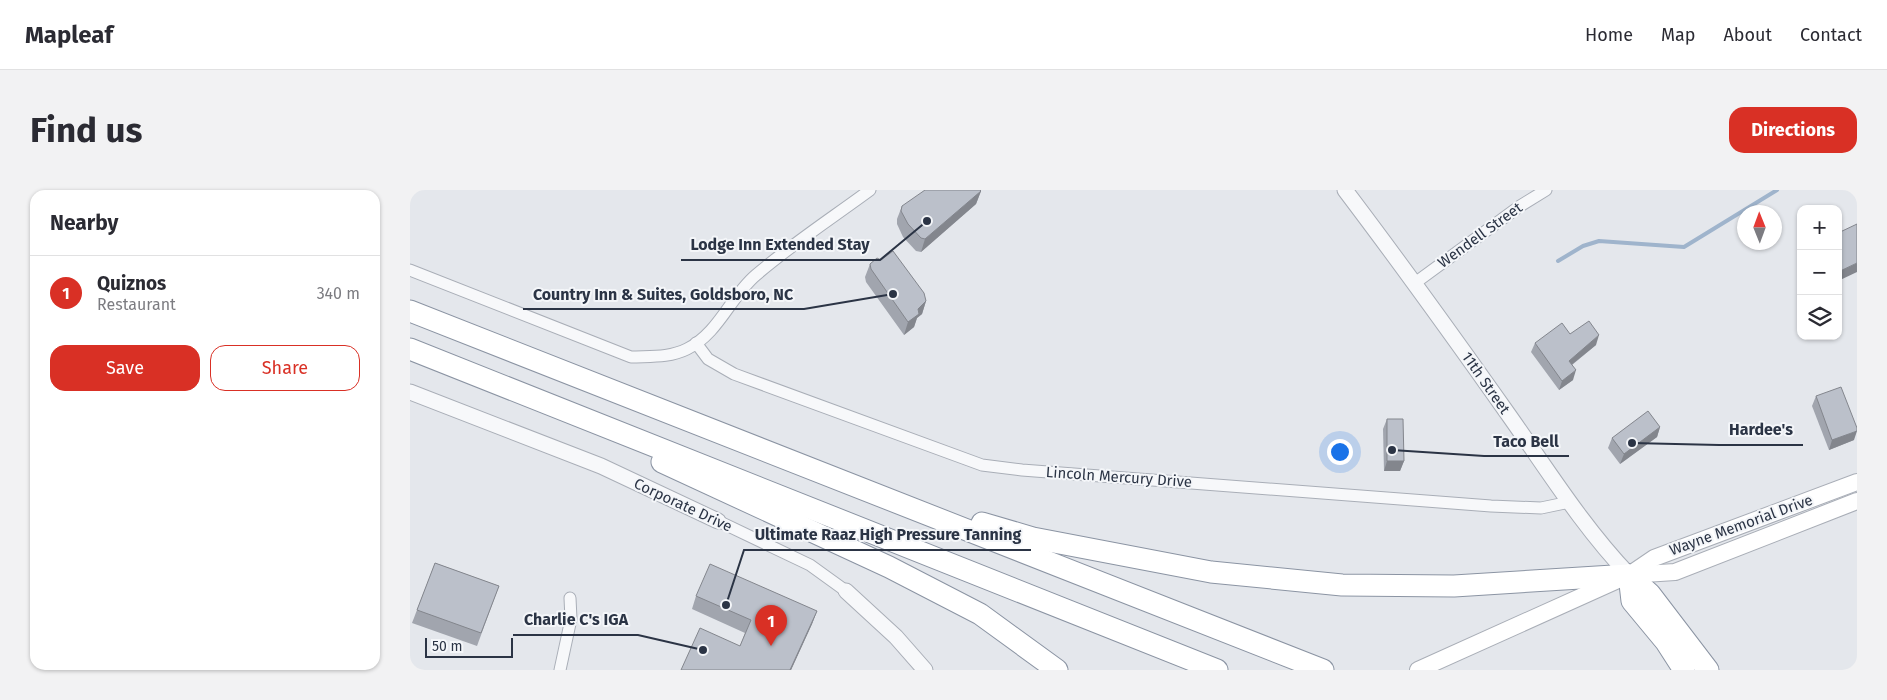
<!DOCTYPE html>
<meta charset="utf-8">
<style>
body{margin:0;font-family:"Fira Sans",sans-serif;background:#f2f2f3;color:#2b2b33}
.controls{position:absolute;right:15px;top:15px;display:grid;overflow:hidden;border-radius:10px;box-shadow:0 1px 4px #0004}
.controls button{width:45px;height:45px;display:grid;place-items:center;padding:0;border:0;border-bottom:1px solid #e1e1e2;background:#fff;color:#2b2b33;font:25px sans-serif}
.compass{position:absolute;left:1327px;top:15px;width:45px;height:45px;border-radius:50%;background:#fff;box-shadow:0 1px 4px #0004;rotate:359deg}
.scale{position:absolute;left:15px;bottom:12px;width:88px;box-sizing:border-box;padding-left:5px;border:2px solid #2b3445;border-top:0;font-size:14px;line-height:18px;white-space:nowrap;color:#2b3445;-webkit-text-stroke:4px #f4f6f9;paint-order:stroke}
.you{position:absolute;left:929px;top:261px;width:18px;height:18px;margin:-12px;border:4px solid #fff;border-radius:50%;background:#1a73e8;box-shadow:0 0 0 8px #1a73e833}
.badge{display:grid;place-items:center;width:32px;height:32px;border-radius:50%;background:#d93025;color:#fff;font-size:16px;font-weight:700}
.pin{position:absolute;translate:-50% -41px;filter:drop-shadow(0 1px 2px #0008)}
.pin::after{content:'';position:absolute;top:26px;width:18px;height:15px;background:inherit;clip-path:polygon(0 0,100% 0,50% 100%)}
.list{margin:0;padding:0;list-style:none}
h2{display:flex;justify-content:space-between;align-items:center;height:65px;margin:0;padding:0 20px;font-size:21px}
h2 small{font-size:16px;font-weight:400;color:#7c7c81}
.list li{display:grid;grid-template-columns:32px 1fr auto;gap:15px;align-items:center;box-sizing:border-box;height:75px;padding:0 20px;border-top:1px solid #e1e1e2}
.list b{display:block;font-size:19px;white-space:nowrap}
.list p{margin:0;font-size:16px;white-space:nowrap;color:#7c7c81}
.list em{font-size:16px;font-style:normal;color:#7c7c81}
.actions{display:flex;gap:10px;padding:15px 20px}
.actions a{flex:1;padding:11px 0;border:1px solid #d93025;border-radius:15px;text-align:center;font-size:18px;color:#d93025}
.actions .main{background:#d93025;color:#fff}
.icon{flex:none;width:28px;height:28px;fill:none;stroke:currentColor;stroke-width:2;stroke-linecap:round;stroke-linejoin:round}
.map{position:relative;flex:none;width:1447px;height:480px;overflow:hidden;border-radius:15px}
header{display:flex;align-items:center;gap:30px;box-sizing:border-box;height:70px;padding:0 25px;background:#fff;border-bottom:1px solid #e1e1e2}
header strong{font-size:24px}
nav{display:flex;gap:28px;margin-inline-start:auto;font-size:18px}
.intro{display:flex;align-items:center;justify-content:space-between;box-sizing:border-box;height:120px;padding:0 30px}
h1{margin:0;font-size:35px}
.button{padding:12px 22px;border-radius:15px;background:#d93025;color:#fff;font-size:18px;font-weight:700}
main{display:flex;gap:30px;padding:0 30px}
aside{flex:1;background:#fff;border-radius:15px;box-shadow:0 1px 4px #0004}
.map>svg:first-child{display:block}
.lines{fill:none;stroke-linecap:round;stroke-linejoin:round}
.stream{stroke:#9fb4cc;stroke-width:4}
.minor-casing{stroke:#a9aeb7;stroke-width:13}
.tertiary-casing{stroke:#a9aeb7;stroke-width:17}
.secondary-casing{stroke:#a9aeb7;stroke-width:18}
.motorway-casing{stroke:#8b94a3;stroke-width:23}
.minor{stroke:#f7f8fa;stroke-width:11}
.tertiary{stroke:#f7f8fa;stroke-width:15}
.secondary{stroke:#fff;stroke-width:16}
.motorway{stroke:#fff;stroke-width:21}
.wall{fill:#a1a5ae}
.shaded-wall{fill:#83868d}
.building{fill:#bbc0ca;stroke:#83868d}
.labels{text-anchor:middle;stroke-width:4;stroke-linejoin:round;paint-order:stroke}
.street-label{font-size:15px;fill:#2b3445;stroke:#f4f6f9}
.leader{fill:none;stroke:#2b3445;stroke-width:2}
.callout-dot{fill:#2b3445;stroke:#f4f6f9;stroke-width:2}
.callout-label{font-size:16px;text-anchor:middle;font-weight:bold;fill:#2b3445;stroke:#f4f6f9;stroke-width:4;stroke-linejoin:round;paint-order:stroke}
</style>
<header>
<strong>Mapleaf</strong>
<nav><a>Home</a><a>Map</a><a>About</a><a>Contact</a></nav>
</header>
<div class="intro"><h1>Find us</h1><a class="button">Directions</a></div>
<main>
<aside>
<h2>Nearby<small></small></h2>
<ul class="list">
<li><span class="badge">1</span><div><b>Quiznos</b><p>Restaurant</p></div><em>340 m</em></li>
</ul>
<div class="actions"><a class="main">Save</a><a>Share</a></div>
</aside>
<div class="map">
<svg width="1447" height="480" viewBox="0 0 1447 480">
<rect width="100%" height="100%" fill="#e4e7ec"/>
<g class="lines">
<polyline class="stream" points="1148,71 1173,56 1189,51 1274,57 1367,0"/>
<g class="minor-casing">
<g id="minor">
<path d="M 0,80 L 221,167 C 240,166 259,168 277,159 C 309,143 320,107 346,85 C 382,54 422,28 460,0"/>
<polyline points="1005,93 1110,16 1136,0"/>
<polyline points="286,153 298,169 324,184 572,275 612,280 1081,316 1131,318 1160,312"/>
<polyline points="308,331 400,375 436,401"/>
<polyline points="150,480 161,429 160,408"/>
</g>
</g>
<g class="tertiary-casing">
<g id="tertiary">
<path d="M 935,0 C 991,74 1045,149 1098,224 C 1137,279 1173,337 1219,385"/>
<polyline points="0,202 191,276 308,331"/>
<polyline points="436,401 486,447 515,480"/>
</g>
</g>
<g class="secondary-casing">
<g id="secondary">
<polyline points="1219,385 1265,382 1447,311"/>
<polyline points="1008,480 1219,385 1244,368 1447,292"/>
</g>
</g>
<g class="motorway-casing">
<g id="motorway">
<polyline points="0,121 913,480"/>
<polyline points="0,159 807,480"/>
<polyline points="252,272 479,377 570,424 647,480"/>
<polyline points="572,333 623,348 801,382 932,395 1044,396 1219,385 1240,404 1298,480"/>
<polyline points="1219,385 1222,411 1256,452 1274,480"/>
</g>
</g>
<use href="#minor" class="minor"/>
<use href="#tertiary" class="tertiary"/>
<use href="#secondary" class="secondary"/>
<use href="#motorway" class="motorway"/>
</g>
<g class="wall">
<polygon points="571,1 566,14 511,62 506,61 493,47 487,34 487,29 492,16"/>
<polygon points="460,74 516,111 512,124 507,128 504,137 494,145 456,92 455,87"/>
<polygon points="1160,144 1186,155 1162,175 1163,190 1149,200 1121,162 1125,153"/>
<polygon points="1406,206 1444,250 1419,260 1402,216"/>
<polygon points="977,229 994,271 990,281 974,281 973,239"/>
<polygon points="1250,237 1247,247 1210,274 1198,258 1202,248"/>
<polygon points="25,373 89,396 67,456 2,433"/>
<polygon points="286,406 407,421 402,434 381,480 271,480 330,456 335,443 282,419"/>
</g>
<g class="shaded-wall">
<polygon points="571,1 566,14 511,62 515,49"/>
<polygon points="1447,73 1447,82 1428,91 1428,82"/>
<polygon points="516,111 512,124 507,128 504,137 494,145 498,132 508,119"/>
<polygon points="1189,145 1186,155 1155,180 1159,171"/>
<polygon points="1166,180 1163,190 1149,200 1152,191"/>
<polygon points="1250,237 1247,247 1210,274 1214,264"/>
<polygon points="1447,241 1444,250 1419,260 1422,250"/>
<polygon points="977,271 994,271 990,281 974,281"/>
<polygon points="407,421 402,434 381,480 380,480"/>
</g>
<g class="building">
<polygon points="515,0 570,0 571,1 515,49 511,48 498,34 491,21 492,16"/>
<polygon points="1447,34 1447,73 1428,82 1428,43"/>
<polygon points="483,61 514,103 516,111 508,119 509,124 498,132 461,79 460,74 467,68 471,70"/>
<polygon points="1179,131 1189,145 1159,171 1166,180 1152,191 1125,153 1152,133 1160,144"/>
<polygon points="1431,197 1447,238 1447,241 1422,250 1406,206"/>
<polygon points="1238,221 1250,237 1214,264 1202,248"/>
<polygon points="977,229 993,229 994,271 977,271"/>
<polygon points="25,373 89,396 71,443 7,420"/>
<polygon points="300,374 407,421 380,480 271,480 290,438 330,456 341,430 286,406"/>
</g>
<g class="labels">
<g class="street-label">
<text transform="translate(1070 45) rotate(-36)" y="5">Wendell Street</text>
<text transform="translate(1076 193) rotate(55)" y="5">11th Street</text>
<text transform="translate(709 287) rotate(4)" y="5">Lincoln Mercury Drive</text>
<text transform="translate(273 315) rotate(25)" y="5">Corporate Drive</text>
<text transform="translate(1331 335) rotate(-20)" y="5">Wayne Memorial Drive</text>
</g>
</g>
<path class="leader" d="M517 31L470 70H271M483 104L394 119H113M1222 253L1309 255H1393M982 260L1074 266H1159M316 415L334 360H621M293 460L228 445H103"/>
<g class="callout-dot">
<circle cx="517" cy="31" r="5"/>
<circle cx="483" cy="104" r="5"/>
<circle cx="1222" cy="253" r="5"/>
<circle cx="982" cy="260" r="5"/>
<circle cx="316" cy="415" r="5"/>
<circle cx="293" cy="460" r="5"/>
</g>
<g class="callout-label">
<text x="370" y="60">Lodge Inn Extended Stay</text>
<text x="253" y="110">Country Inn &amp; Suites, Goldsboro, NC</text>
<text x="1351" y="245">Hardee's</text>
<text x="1116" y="257">Taco Bell</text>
<text x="478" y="350">Ultimate Raaz High Pressure Tanning</text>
<text x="166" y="435">Charlie C's IGA</text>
</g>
</svg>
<div class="controls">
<button>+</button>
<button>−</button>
<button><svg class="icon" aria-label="layers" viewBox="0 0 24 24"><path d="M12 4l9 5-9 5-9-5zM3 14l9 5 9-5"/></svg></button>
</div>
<svg class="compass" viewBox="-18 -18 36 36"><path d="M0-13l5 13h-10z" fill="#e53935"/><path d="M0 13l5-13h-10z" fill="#7c7c81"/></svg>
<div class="scale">50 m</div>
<div class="you"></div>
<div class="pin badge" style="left:361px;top:456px">1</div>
</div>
</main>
